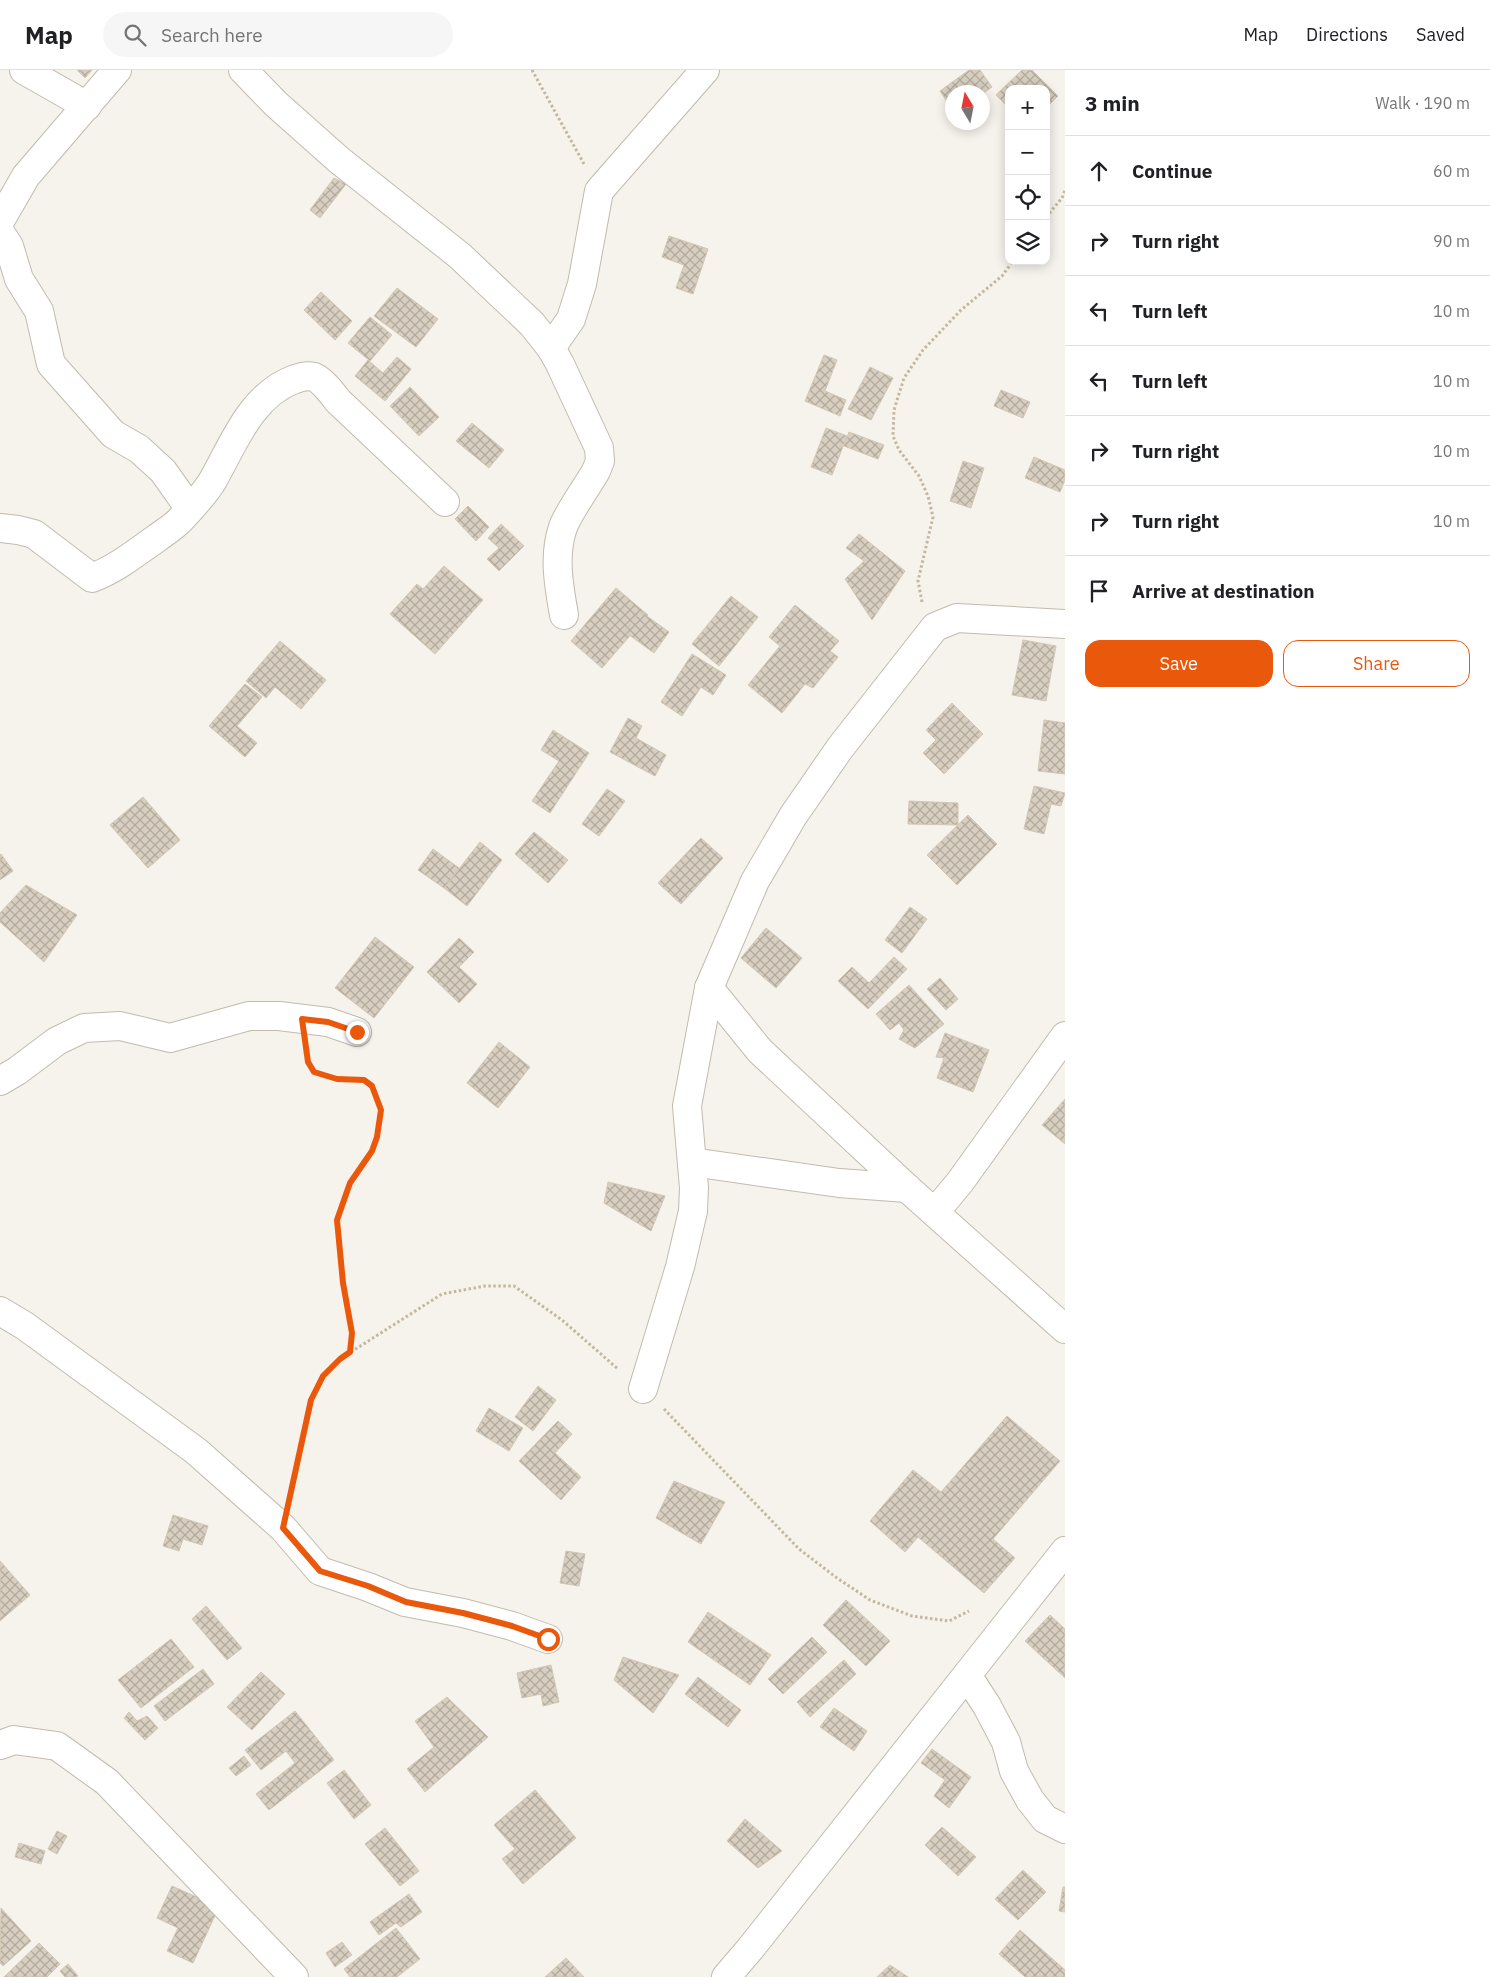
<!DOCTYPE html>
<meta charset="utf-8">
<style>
body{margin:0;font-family:"IBM Plex Sans",sans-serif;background:#f6f6f6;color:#202124}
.controls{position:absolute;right:15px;top:15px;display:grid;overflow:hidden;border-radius:10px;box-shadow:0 2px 12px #0003}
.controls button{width:45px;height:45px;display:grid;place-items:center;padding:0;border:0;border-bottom:1px solid #e0e0e0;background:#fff;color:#202124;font:25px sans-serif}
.compass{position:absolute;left:945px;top:15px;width:45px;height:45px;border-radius:50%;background:#fff;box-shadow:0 2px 12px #0003;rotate:350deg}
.stop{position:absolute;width:15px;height:15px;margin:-11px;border:4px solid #ea580c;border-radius:50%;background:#fff}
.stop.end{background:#ea580c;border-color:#fff;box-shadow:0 1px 5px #0008}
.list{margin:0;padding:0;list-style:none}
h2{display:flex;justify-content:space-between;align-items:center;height:65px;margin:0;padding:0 20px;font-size:21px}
h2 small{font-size:16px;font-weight:400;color:#757577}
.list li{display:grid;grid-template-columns:32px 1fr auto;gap:15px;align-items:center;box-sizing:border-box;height:70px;padding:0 20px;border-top:1px solid #e0e0e0}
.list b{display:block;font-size:19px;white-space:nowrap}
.list em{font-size:16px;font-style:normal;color:#757577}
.actions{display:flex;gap:10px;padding:15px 20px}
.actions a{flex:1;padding:11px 0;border:1px solid #ea580c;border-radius:15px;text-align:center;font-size:18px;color:#ea580c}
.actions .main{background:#ea580c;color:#fff}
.icon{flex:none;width:28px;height:28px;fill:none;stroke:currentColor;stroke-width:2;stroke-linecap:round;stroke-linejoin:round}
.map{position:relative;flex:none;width:1065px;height:1907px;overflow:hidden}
header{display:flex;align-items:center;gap:30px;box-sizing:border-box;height:70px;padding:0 25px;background:#fff;border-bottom:1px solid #e0e0e0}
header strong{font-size:24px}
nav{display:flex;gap:28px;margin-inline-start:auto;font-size:18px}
.search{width:350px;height:45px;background:#f6f6f6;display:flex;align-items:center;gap:12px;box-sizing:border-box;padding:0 18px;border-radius:28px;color:#757577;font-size:19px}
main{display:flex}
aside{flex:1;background:#fff}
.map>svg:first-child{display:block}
.building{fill:url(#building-cross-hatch);stroke:#d3c7b4}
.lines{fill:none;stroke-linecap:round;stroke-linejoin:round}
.minor-casing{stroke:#c2bbae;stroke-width:30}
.path{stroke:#c4b79f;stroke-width:3;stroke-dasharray:2.5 2.5;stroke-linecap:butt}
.minor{stroke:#fff;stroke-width:28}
.route{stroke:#ea580c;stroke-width:6}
</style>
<header>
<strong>Map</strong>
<div class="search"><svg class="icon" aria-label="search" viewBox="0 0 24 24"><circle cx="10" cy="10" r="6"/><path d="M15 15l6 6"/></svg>Search here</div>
<nav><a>Map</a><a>Directions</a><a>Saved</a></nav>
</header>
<main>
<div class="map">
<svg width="1065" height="1907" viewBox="0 0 1065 1907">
<defs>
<pattern id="building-cross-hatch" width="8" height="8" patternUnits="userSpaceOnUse" patternTransform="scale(1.25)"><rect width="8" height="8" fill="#d8cfc1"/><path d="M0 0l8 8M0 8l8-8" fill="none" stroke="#b1aa9e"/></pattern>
</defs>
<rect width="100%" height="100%" fill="#f6f3ec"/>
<g class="building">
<polygon points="77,0 92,0 85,8"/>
<polygon points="969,0 980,0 992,17 982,24 952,22 952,39 940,21"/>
<polygon points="1022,0 1032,0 1058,26 1046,38 1046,19 1009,19 1009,38 996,25"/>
<polygon points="334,108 346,114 320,148 310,140"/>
<polygon points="669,166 708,179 693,224 676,218 684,195 662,187"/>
<polygon points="397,218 438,249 416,277 374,246"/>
<polygon points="321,222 352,251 335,270 304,240"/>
<polygon points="370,247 392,265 370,291 348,273"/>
<polygon points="824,285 837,290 825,321 846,330 840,346 805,331"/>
<polygon points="397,287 411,299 385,331 355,306 368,290 383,303"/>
<polygon points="870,297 893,308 871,350 848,339"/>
<polygon points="410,317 439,347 419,366 390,336"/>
<polygon points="1001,320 1030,332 1023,348 994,336"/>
<polygon points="472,353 504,380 489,398 456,371"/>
<polygon points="826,358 847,366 832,405 811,397"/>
<polygon points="849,362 884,375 878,389 844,376"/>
<polygon points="1034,387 1065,400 1065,410 1060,422 1025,408"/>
<polygon points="963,391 984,398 971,438 950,431"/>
<polygon points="468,436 489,457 476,471 455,449"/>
<polygon points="501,454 524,476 499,501 487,489 499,478 488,468"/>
<polygon points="859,464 905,501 872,550 845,509 864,491 846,478"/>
<polygon points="444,496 483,530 435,584 390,544 417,514 423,519"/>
<polygon points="616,518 648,545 602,598 571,571"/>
<polygon points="731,526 758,547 719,596 692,574"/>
<polygon points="795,535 839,571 830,581 838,587 813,618 805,614 782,643 748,615 780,576 769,567"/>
<polygon points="640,541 669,562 654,583 625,562"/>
<polygon points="1023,570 1056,576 1046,631 1012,625"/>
<polygon points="280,571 326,610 301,639 275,617 266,628 246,611"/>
<polygon points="692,584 726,605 713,625 701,617 682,646 661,632"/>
<polygon points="245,614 262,627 237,656 257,673 245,687 209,656"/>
<polygon points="952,633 983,664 944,704 923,683 936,670 926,660"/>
<polygon points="628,648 642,656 636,668 666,685 655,706 610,682"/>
<polygon points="1044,650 1065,653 1065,704 1038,701"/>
<polygon points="553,660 589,683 550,743 532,731 559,691 541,680"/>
<polygon points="1034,716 1065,723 1061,736 1051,734 1044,764 1024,759"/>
<polygon points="607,719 625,731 599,766 582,754"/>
<polygon points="143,727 180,770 148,798 110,755"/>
<polygon points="909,731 958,733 958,755 908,754"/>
<polygon points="968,745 997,774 957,815 927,785"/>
<polygon points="534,762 568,790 548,813 515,784"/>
<polygon points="701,768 723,788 681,834 658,813"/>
<polygon points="480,772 502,790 467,836 444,818"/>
<polygon points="433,779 459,798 444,818 418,800"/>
<polygon points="1,784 13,801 0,810 0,785"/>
<polygon points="26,815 77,845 44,892 0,852 0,843"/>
<polygon points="910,837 927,849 902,883 885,870"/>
<polygon points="766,858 802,888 776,918 741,888"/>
<polygon points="375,867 414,897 374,948 335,918"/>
<polygon points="459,868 474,882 459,897 477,914 459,933 427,902"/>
<polygon points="894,887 907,899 868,939 838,911 852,897 869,913"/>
<polygon points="940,908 958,929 946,940 927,919"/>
<polygon points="909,915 944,954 915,978 899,969 904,960 899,953 890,960 876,944"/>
<polygon points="945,963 989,980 973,1022 937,1008 944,988 936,987"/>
<polygon points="499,972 530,997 498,1038 467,1013"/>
<polygon points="1065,1029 1065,1074 1042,1055"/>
<polygon points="608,1112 665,1126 651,1161 604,1133"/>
<polygon points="538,1316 556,1330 533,1361 515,1347"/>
<polygon points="489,1338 523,1358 509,1381 476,1361"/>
<polygon points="1007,1346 1060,1391 993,1469 1015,1488 984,1523 918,1467 905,1482 870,1451 913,1400 941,1422"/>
<polygon points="558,1351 572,1364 555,1383 581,1407 561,1430 519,1391"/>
<polygon points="674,1411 725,1432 701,1474 656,1448"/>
<polygon points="173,1445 208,1456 202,1475 183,1469 179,1481 163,1476"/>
<polygon points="566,1481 585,1484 579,1516 560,1513"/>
<polygon points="0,1491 30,1525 0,1551"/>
<polygon points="846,1530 890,1571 866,1596 823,1555"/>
<polygon points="206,1536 242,1578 227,1590 192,1549"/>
<polygon points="708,1542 771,1585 750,1615 688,1572"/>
<polygon points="1050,1545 1065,1559 1065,1608 1025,1571"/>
<polygon points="812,1567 827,1582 783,1624 768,1609"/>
<polygon points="171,1569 194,1597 141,1638 118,1610"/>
<polygon points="623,1587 679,1605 653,1643 614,1610"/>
<polygon points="844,1590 856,1604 810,1647 797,1632"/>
<polygon points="551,1595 559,1632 543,1636 541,1624 522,1628 517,1603"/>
<polygon points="203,1599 214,1614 165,1651 154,1636"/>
<polygon points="261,1602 285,1624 252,1660 227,1637"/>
<polygon points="698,1607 741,1640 728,1657 685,1624"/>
<polygon points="447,1627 488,1667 425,1722 407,1699 434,1677 415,1651"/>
<polygon points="834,1638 867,1661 854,1681 820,1657"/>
<polygon points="295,1641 334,1690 269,1740 256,1724 295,1693 286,1681 261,1700 245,1680"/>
<polygon points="129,1642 137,1651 147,1646 158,1658 145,1670 124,1648"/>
<polygon points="932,1679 971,1707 949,1738 934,1726 945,1710 921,1693"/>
<polygon points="244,1686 251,1695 236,1706 229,1698"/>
<polygon points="344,1700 371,1735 354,1749 327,1713"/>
<polygon points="535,1720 576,1768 523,1814 502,1789 515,1779 494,1755"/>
<polygon points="745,1749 782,1781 758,1798 727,1771"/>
<polygon points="942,1757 976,1787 958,1806 925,1775"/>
<polygon points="385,1758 419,1801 400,1816 365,1774"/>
<polygon points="57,1761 67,1766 57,1784 48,1779"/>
<polygon points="19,1773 45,1781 41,1794 15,1787"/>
<polygon points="1023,1800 1046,1822 1018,1850 995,1829"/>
<polygon points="172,1816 219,1837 193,1893 167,1881 178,1858 157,1848"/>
<polygon points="1063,1817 1065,1817 1065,1842 1059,1841"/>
<polygon points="409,1824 422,1842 401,1857 396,1853 379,1865 370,1852"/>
<polygon points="1,1838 31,1871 3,1896 0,1893"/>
<polygon points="396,1858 420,1889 397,1907 350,1907 344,1899"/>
<polygon points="1020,1860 1065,1900 1065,1907 1025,1907 999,1884"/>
<polygon points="342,1872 352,1885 335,1897 326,1883"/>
<polygon points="39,1873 60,1894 47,1907 4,1907"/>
<polygon points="566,1888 584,1907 545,1907"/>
<polygon points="68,1894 78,1906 76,1907 65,1907 60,1901"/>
<polygon points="890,1895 908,1907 877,1907"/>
</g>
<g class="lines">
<g class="minor-casing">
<g id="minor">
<polyline points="24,0 87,36"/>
<path d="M 243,0 L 276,34 L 339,90 L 460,186 L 532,254 L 551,278 L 560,294 L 599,378 L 600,391 L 596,401 C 587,417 569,441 563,457 C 553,486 559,516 564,545"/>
<polyline points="0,151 26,106 117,0"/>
<polyline points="0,162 9,176 19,209 39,241 51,294 113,364 139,379 163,401 190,439"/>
<polyline points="551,278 571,249 582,214 599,121 705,0"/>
<path d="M 0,458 L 18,460 L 34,464 L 92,508 C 116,499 137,482 157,468 C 165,462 175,456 181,449 C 192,437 205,424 213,410 C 234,373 251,325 295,309 C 302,307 307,305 314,307 C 323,311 332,323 338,331 L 445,432"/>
<polyline points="709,918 760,981 907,1118 1065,1259"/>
<polyline points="0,1011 17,1001 57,971 84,958 120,956 170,968 249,946 279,946 328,952 357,962"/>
<polyline points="692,1092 839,1113 907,1118"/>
<polyline points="935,1142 960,1112 1065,966"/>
<polyline points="0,1241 25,1256 196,1381 283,1458 320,1501 368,1517 405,1532 463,1543 512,1556 548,1569"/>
<polyline points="643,1319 680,1197 693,1141 694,1118 687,1036 709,918 755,811 793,746 840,678 935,557 957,548 1065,554"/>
<polyline points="967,1605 987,1636 1006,1672 1014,1701 1030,1730 1045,1749 1065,1759"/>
<polyline points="0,1675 14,1670 57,1676 107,1712 294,1907"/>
<polyline points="726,1907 750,1879 1065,1481"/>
</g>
</g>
<g class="path">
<polyline points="532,0 584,94"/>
<polyline points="1046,147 1062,128 1065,120"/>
<polyline points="922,532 918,511 933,447 928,426 919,406 899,380 893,366 894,340 904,308 923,280 961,240 1002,206 1013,191"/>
<polyline points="306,978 308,993 314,1002 337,1009 364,1010 372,1016 381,1040 377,1067 372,1081 350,1113 337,1150 343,1213 352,1263 350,1282"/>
<polyline points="664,1339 799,1479 837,1508 870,1530 912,1546 949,1551 969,1541"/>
<polyline points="290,1424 311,1330 323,1307 340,1289 442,1224 485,1216 514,1216 562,1250 618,1299"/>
</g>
<use href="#minor" class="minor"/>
</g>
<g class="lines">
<polyline class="route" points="357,962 328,952 302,949 308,992 314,1002 337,1009 364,1010 372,1016 381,1040 377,1067 372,1081 350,1113 337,1150 343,1213 352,1263 350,1282 340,1289 323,1306 311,1330 283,1458 320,1501 368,1516 406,1532 463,1543 512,1556 548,1569"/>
</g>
</svg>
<div class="controls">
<button>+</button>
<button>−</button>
<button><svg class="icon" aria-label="locate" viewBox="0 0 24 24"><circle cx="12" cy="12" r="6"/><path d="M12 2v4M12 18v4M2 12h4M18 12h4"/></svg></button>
<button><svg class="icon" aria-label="layers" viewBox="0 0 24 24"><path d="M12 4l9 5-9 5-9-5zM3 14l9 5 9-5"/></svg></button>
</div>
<svg class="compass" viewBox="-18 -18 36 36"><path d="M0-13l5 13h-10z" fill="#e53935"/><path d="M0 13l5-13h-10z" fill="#757577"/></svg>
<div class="stop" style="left:548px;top:1569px"></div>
<div class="stop end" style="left:357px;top:962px"></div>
</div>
<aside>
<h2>3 min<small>Walk · 190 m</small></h2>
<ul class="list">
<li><svg class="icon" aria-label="ahead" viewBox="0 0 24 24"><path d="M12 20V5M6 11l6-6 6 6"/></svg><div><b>Continue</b></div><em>60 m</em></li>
<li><svg class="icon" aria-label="right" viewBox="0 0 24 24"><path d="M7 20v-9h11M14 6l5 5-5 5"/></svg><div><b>Turn right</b></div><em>90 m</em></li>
<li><svg class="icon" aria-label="left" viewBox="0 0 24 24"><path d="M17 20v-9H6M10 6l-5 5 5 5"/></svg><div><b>Turn left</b></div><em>10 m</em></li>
<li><svg class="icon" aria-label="left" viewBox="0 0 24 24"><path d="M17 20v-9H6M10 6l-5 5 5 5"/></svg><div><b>Turn left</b></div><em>10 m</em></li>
<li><svg class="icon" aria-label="right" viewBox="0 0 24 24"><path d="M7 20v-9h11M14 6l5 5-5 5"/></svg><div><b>Turn right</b></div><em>10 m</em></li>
<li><svg class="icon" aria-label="right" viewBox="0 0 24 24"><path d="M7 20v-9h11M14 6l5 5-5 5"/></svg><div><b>Turn right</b></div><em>10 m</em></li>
<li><svg class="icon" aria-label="arrive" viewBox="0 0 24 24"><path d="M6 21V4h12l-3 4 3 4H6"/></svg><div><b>Arrive at destination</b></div></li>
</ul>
<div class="actions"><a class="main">Save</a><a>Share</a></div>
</aside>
</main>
